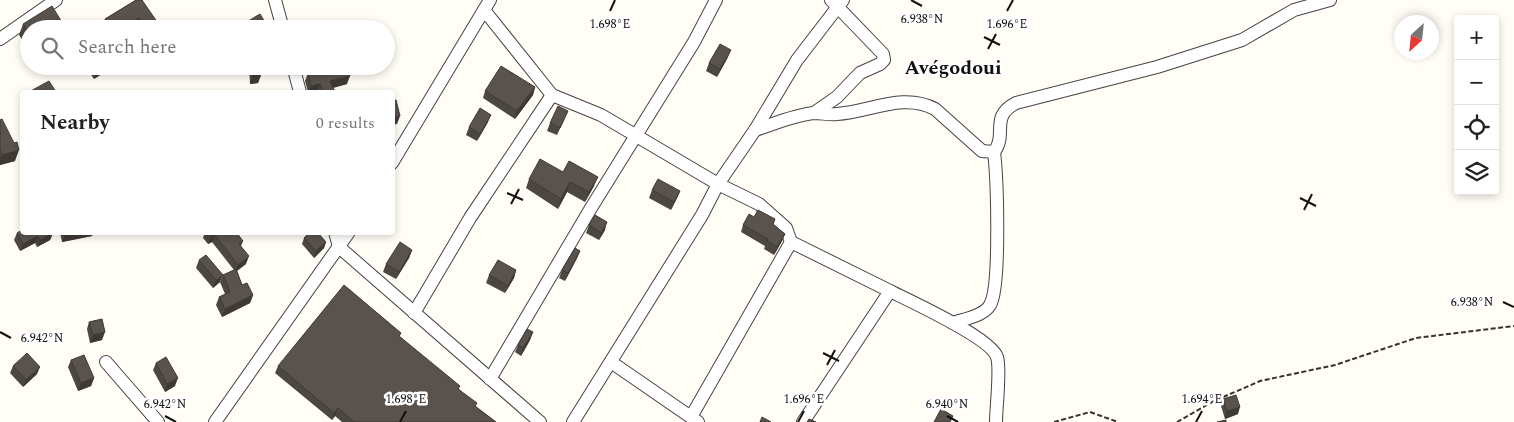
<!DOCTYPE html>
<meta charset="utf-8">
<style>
body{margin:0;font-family:Spectral,serif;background:#f6f6f6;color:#222}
.controls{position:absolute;right:15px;top:15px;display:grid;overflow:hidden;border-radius:5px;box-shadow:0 2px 8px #0003}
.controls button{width:45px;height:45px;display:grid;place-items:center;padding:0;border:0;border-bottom:1px solid #e0e0e0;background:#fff;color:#222;font:25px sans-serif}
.compass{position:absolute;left:1394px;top:15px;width:45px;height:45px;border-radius:50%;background:#fff;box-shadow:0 2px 8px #0003;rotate:207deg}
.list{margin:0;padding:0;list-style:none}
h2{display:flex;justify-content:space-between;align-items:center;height:65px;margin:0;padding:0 20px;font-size:21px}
h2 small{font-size:16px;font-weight:400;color:#767676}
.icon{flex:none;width:28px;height:28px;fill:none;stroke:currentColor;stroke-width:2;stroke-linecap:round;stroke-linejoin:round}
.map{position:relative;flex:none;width:1514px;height:422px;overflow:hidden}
.search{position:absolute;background:#fff;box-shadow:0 2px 8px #0003;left:20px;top:20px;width:375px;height:55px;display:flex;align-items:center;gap:12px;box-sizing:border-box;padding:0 18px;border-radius:28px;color:#767676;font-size:19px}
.panel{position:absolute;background:#fff;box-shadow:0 2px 8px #0003;left:20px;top:90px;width:375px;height:145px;border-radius:5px}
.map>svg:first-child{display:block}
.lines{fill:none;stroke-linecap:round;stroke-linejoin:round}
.minor-casing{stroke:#444;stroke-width:14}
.path{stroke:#333;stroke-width:2;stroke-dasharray:5 2.5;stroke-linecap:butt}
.minor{stroke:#fff;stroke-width:12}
.wall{fill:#4d4742}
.shaded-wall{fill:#3f3936}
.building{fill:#5a524d;stroke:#3f3936}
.ticks{fill:none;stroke:#111;stroke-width:2}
.labels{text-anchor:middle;stroke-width:5;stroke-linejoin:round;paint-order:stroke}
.quarter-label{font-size:20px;font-weight:bold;fill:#111;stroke:#fff}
.ticks-label{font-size:12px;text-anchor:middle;fill:#111;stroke:#fff;stroke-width:5;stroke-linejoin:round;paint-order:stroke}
</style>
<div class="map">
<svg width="1514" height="422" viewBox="0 0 1514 422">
<rect width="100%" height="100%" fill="#fffdf5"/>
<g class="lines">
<g class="minor-casing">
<g id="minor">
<polyline points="275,0 283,29"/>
<polyline points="484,10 552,95 601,115 718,184 759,204 786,228 791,242 691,417"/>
<polyline points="0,39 56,0"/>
<polyline points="293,66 300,92"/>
<polyline points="814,113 837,97 860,73 880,64 884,60 883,54 831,0"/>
<path d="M 755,130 C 774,124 794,115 814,113 C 822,113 830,115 837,114 C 870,112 903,92 935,109 L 982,151 L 994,152 C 1008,134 989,117 1016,103 L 1157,67 L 1242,40 L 1294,10 L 1330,0"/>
<polyline points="392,163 490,0"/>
<polyline points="335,232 339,247 540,422"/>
<polyline points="791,242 890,291"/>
<polyline points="414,313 470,218 552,95"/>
<path d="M 953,323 C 964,319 984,316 990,305 C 1001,287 997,176 994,152"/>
<polyline points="106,362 158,422"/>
<polyline points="611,362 698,422"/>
<polyline points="490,379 591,208 694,42 716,0"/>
<polyline points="215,422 349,232"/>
<polyline points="573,422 702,215 718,184 755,130 797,60 843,0"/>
<path d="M 803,422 L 890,291 C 910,301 991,338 997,357 C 1001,369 996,407 996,422"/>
</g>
</g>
<g class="path">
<polyline points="1054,422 1090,412 1118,422"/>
<polyline points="1177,422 1214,401 1260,381 1335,365 1416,338 1514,326"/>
</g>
<use href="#minor" class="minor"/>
</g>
<g class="wall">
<polygon points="136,0 162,29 140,29 137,25 131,29 104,29 102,26 105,19"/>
<polygon points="23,24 29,29 29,50 19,35"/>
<polygon points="728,57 717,77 706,71 709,63"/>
<polygon points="85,66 110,66 108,70 94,79"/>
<polygon points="249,66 262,66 258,83 250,84"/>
<polygon points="308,73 347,84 333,88 335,92 308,92 305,81"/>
<polygon points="535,87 533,95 515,119 483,98 485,91"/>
<polygon points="565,118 557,135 547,131 550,123"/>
<polygon points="0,120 15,161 0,165"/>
<polygon points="488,122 477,141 466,135 469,127"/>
<polygon points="563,172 594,186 585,202 567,192 558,209 526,188 529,179"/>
<polygon points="652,190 680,191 677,198 671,210 649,198"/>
<polygon points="754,217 775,219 773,225 785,234 782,241 774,255 764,249 765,246 741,232 743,225"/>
<polygon points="589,225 605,230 599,240 586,233"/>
<polygon points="60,232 93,232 92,236 62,242"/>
<polygon points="205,232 243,241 241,246 246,264 237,271 242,285 253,295 250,303 222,317 216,305 219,297 225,294 220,282 223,275 234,270 212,242 208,244 203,238"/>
<polygon points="310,232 320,232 318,233 326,242 324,248 314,258 302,244 304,238"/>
<polygon points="17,233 53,233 50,240 37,247 35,243 20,251 14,240"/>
<polygon points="412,250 409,258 396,279 383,272 386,264"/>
<polygon points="580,251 577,258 565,281 559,278 562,270"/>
<polygon points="199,260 220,282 213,288 196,268"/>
<polygon points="516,270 514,278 505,293 486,283 489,275"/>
<polygon points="89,322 102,340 90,343 87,329"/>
<polygon points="533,332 530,340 521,356 515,352 518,345"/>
<polygon points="401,333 399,336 459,389 476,407 496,422 342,422 335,416 332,420 275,373 278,366"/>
<polygon points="71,360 94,378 91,386 78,391 68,367"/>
<polygon points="156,363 175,386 165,392 153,370"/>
<polygon points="13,366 37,374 23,387 10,373"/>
<polygon points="1223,399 1238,414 1225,419 1221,406"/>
</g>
<g class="shaded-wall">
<polygon points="139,18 137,25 131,29 123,29"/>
<polygon points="731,50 728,57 717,77 720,69"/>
<polygon points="102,66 110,66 108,70 94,79 98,68"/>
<polygon points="254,73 262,73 258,83 250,84"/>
<polygon points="350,76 347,84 328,89 330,81"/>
<polygon points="320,84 317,92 308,92 311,86"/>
<polygon points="535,87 533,95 515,119 517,111"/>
<polygon points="491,115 488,122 477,141 480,134"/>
<polygon points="400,116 397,124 392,125 392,118"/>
<polygon points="19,150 15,161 0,165 0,160 2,155"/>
<polygon points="598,177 594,186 585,202 589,192"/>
<polygon points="570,182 567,192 558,209 561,199"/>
<polygon points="680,191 677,198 671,210 674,202"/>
<polygon points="607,222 605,230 599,240 601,233"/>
<polygon points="75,232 93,232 92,236 62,242 65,235"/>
<polygon points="53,233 50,240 37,247 40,240"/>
<polygon points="214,234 212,242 208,244 211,237"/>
<polygon points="785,234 782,241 774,255 777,247"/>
<polygon points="38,236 35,243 20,251 23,244"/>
<polygon points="326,242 324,248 314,258 316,251"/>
<polygon points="412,250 409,258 396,279 399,272"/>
<polygon points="580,251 577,258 565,281 568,273"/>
<polygon points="249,256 246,264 235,272 238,265"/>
<polygon points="516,270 514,278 505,293 508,286"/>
<polygon points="223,275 220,282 213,288 216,280"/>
<polygon points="253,295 250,303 222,317 225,309"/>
<polygon points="105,332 102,340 90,343 93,335"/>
<polygon points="533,332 530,340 521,356 523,348"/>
<polygon points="40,367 37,374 23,387 26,380"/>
<polygon points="94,378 91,386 78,391 81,383"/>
<polygon points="178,378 175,386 165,392 167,384"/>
<polygon points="1240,407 1238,414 1225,419 1227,411"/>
<polygon points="338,408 335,416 332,420 334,413"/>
</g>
<g class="building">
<polygon points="136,0 142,0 162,29 147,29 139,18 123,29 111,29 105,19"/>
<polygon points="52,6 66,29 29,29 29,33 23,24"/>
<polygon points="260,14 269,29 242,29 240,26"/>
<polygon points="720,44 731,50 720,69 709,63"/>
<rect x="254" y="66" width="8" height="7"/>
<polygon points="333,66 347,66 350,76 330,81 335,92 323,92 320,84 311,86 308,73"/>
<polygon points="501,66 535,87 517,111 485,91"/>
<polygon points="49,81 56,92 29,92"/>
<polygon points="396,100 400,116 392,118 392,101"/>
<polygon points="558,106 568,111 560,128 550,123"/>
<polygon points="480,108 491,115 480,134 469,127"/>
<polygon points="2,119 14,143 17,142 19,150 2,155 0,149 0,120"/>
<polygon points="540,159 563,172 569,161 598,177 589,192 570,182 561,199 529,179"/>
<polygon points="658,179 680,191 674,202 652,190"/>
<polygon points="758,210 775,219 773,224 785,234 777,247 767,241 768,239 743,225 749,214 754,217"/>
<polygon points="595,215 607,222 601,233 589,225"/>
<polygon points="22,230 22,232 53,233 40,240 38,236 23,244 17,233"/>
<polygon points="65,232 75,232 65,235"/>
<polygon points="208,232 236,232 243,241 239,244 249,256 238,265 214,234 211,237"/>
<polygon points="310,232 317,232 326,242 316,251 304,238"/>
<polygon points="400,242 412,250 399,272 386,264"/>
<polygon points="575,248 580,251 568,273 562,270"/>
<polygon points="206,255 223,275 216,280 199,260"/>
<polygon points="498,260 516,270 508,286 489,275"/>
<polygon points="236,269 242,285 247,283 253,295 225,309 219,297 230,292 223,275"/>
<polygon points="344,285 401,333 399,336 460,386 458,389 477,403 475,406 496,422 354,422 338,408 334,413 278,366"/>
<polygon points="102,319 105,332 93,335 89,322"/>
<polygon points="527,329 533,332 523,348 518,345"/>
<polygon points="27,353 40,367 26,380 13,366"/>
<polygon points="84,355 94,378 81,383 71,360"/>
<polygon points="166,357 178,378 167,384 156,363"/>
<polygon points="1236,395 1240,407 1227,411 1223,399"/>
<polygon points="941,409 953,416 950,422 934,422"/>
<polygon points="762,417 771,422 760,422"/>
<polygon points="809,419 816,422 807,422"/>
<polygon points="1226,420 1226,422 1217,422"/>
</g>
<path class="ticks" d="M 911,0 L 922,6M 610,11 L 615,0M 1007,11 L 1013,0M 984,37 L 1000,45M 988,49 L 996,34M 507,193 L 523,200M 1300,198 L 1316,206M 511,204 L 519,189M 1304,210 L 1312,194M 1503,302 L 1514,307M 0,332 L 11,338M 823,353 L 839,361M 827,365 L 835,350M 165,416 L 176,422M 947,416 L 958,422M 400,422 L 406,411M 798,422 L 804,411M 1196,422 L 1202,411"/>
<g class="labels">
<g class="quarter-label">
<text x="953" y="74">Avégodoui</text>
</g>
</g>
<g class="ticks-label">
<text x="922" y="23">6.938°N</text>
<text x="610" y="28">1.698°E</text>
<text x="1007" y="28">1.696°E</text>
<text x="1472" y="306">6.938°N</text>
<text x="42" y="342">6.942°N</text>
<text x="406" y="403">1.698°E</text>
<text x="804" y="403">1.696°E</text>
<text x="1202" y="403">1.694°E</text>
<text x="165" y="408">6.942°N</text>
<text x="947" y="408">6.940°N</text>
</g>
</svg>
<div class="controls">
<button>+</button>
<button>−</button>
<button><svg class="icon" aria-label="locate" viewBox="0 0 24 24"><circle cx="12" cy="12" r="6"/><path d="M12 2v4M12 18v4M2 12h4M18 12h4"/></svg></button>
<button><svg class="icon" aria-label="layers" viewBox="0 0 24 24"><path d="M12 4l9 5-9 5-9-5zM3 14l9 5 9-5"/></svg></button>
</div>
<svg class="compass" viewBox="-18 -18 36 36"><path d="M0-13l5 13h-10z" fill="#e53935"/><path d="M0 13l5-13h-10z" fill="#767676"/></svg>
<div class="search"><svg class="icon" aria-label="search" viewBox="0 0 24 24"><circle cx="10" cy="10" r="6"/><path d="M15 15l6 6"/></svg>Search here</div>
<section class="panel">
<h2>Nearby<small>0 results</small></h2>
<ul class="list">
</ul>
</section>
</div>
